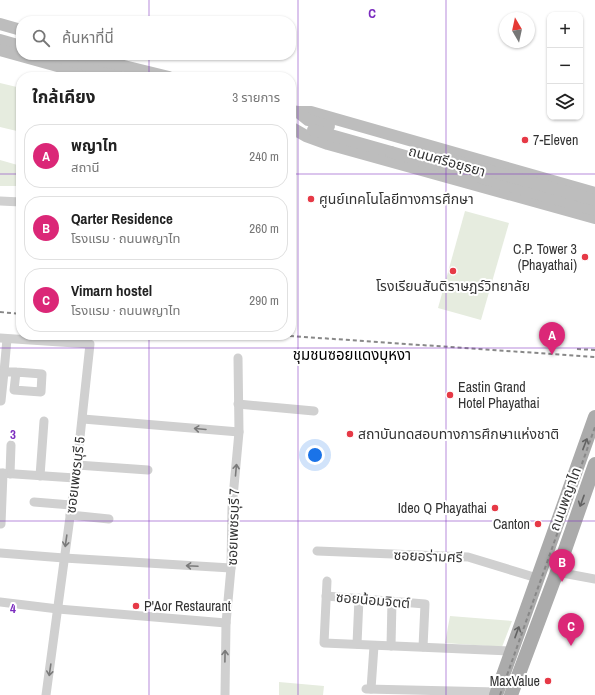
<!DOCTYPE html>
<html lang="th">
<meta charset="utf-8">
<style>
body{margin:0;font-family:"Archivo Narrow","Noto Sans Thai",sans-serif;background:#f6f6f6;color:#222}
.controls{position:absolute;right:12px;top:12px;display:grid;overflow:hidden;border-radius:8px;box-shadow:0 1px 3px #0004}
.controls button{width:36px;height:36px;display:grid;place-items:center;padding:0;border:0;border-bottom:1px solid #e0e0e0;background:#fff;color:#222;font:20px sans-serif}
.compass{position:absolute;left:499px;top:12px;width:36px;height:36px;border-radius:50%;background:#fff;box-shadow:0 1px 3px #0004;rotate:351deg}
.you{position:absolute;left:315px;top:455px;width:14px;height:14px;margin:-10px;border:3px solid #fff;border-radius:50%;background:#1a73e8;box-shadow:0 0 0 6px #1a73e833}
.badge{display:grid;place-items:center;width:26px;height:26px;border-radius:50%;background:#db2777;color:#fff;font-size:13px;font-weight:700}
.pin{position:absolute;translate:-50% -33px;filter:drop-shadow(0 1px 2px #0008)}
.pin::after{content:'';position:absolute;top:21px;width:14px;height:12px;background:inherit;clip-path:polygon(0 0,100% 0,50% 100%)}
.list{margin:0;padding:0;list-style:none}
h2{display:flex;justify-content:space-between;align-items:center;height:52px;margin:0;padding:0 16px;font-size:17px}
h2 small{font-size:13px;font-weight:400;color:#767676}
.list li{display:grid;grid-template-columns:26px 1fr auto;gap:12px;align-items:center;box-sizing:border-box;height:64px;margin:0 8px 8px;padding:0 8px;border:1px solid #e0e0e0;border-radius:16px}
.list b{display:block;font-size:15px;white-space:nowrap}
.list p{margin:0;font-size:13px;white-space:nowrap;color:#767676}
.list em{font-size:13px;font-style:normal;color:#767676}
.icon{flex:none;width:22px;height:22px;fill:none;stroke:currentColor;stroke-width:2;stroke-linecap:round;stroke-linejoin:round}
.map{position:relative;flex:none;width:595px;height:695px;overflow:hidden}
.search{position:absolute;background:#fff;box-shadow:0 1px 3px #0004;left:16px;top:16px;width:280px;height:44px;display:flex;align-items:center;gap:10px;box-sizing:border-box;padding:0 14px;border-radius:16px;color:#767676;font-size:15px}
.panel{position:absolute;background:#fff;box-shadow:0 1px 3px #0004;left:16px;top:72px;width:280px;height:268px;border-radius:16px}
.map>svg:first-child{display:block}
.green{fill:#e6ecdf}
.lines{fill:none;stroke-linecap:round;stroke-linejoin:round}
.street{stroke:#d0d0d0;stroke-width:9}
.secondary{stroke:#bdbdbd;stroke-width:12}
.primary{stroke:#ababab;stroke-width:14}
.rail{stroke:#888;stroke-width:2;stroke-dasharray:4 3;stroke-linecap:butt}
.secondary-bridge{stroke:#bdbdbd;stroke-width:12}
.oneway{stroke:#7a7a7a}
.oneway2{stroke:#636363}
.grid{fill:none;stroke:#7b2cbf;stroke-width:1;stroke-opacity:0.55}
.poi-dot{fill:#e63946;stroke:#fff;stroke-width:1.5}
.labels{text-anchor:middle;stroke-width:4;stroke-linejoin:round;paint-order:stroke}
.poi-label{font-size:14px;fill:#333;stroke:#fff;text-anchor:start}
.street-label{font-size:14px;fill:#333;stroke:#fff}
.neighbourhood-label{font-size:15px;fill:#000;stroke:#fff}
.grid-label{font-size:13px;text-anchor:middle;font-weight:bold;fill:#7b2cbf;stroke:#fff;stroke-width:4;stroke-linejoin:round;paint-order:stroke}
</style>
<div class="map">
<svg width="595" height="695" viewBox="0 0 595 695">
<rect width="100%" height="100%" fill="#fff"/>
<g class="green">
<polygon points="0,83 21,88 21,132 0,127"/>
<polygon points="0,160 21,166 21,186 0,186"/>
<polygon points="465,211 509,223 481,320 438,308"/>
<polygon points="450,616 512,621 502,647 445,643"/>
<polygon points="279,682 324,686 323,695 279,695"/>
</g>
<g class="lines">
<g class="street">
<polyline points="0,201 21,202"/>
<polyline points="0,338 90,344 77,465 46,695"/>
<polyline points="7,339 4,372 16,372 42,374 41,392 14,390 16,372"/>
<polyline points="1,401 4,372"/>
<polyline points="238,404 314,411"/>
<polyline points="83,419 239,432"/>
<polyline points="77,465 148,470"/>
<polyline points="0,473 75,478"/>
<polyline points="10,474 11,445"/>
<polyline points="40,476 44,421"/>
<polyline points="34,502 71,505"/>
<polyline points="70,515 109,519"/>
<polyline points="1,524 3,473"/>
<polyline points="317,551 468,557 537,578"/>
<polyline points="0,553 64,558 231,568"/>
<polyline points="557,572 595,579"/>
<polyline points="327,581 324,643 510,651"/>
<polyline points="326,596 425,604 423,647"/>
<polyline points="0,602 58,609 226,623"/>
<polyline points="357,644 359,598"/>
<polyline points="391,646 392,601"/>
<polyline points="366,689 497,692"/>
<polyline points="371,689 374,646"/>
<polyline points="225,695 226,623 231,568 232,508 239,432 238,358"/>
</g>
<g class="secondary">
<polyline points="0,24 21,30"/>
<polyline points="0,40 21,46"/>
<polyline points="0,50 97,77"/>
<polyline points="52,55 113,73 121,77"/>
<polyline points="79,55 169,77"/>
<polyline points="291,111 298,112 311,112 595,193"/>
<polyline points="298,112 308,120 329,126"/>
<polyline points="292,128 306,136 328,144 595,218"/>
<polyline points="313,130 391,152"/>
</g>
<g class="primary">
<polyline points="496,695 595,417"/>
<polyline points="511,695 560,564 595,464"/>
</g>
<g class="rail">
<polyline points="0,312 21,314"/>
<polyline points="276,335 595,357"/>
<polyline points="577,349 595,350"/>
<polyline points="500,695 595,427"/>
</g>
<g class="secondary-bridge">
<polyline points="391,152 595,210"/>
<polyline points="440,157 595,200"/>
</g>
</g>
<defs><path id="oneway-shaft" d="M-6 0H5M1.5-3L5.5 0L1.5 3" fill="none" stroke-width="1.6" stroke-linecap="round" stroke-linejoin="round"/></defs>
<g class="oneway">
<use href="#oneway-shaft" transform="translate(200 429) rotate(-175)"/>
<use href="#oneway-shaft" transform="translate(236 470) rotate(-85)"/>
<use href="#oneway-shaft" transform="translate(66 541) rotate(98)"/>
<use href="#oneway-shaft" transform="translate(192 566) rotate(-177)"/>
<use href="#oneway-shaft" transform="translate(225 656) rotate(-89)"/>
<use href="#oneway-shaft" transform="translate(50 670) rotate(98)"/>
</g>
<g class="oneway2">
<use href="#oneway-shaft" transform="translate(585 444) rotate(-69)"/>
<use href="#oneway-shaft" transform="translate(582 501) rotate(110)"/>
<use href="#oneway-shaft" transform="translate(517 632) rotate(-70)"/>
</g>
<path class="grid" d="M 149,0 L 149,21M 298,0 L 298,695M 446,0 L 446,695M 149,55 L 149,77M 0,174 L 21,174M 291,174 L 595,174M 149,335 L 149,695M 0,348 L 595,348M 0,521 L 595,521"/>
<g class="poi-dot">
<circle cx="525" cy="140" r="4"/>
<circle cx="311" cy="199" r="4"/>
<circle cx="585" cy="257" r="4"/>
<circle cx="453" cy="271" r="4"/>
<circle cx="450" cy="395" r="4"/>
<circle cx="350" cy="434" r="4"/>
<circle cx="495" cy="508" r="4"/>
<circle cx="538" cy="524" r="4"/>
<circle cx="136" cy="606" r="4"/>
<circle cx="548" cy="681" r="4"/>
</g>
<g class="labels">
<g class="poi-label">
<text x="533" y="145">7-Eleven</text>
<text x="319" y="204">ศูนย์เทคโนโลยีทางการศึกษา</text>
<text x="577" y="254" text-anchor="end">C.P. Tower 3<tspan x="577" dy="16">(Phayathai)</tspan></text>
<text x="453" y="291" text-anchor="middle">โรงเรียนสันติราษฎร์วิทยาลัย</text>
<text x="458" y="392">Eastin Grand<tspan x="458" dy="16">Hotel Phayathai</tspan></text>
<text x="358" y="439">สถาบันทดสอบทางการศึกษาแห่งชาติ</text>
<text x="487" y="513" text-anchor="end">Ideo Q Phayathai</text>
<text x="530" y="529" text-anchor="end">Canton</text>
<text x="144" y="611">P'Aor Restaurant</text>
<text x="540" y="686" text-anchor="end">MaxValue</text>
</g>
<g class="street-label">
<text transform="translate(447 161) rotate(16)" y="5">ถนนศรีอยุธยา</text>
<text transform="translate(75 475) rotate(-83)" y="5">ซอยเพชรบุรี 5</text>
<text transform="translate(565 499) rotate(-70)" y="5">ถนนพญาไท</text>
<text transform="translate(233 527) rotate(-88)" y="5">ซอยเพชรบุรี 7</text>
<text transform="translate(428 556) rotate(2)" y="5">ซอยอร่ามศรี</text>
<text transform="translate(373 600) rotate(5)" y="5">ซอยน้อมจิตต์</text>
</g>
<g class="neighbourhood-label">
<text x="352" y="360">ชุมชนซอยแดงบุหงา</text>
</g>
</g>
<g class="grid-label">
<text x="372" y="18">C</text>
<text x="13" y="439">3</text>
<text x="13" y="613">4</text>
</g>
</svg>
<div class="controls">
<button>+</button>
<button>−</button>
<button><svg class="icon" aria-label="layers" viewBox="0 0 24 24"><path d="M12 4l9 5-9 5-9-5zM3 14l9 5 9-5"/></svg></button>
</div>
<svg class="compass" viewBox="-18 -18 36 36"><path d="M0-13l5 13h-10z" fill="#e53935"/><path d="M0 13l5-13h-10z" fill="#767676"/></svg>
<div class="you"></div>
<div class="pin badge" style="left:552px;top:355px">A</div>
<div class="pin badge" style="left:562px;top:582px">B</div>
<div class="pin badge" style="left:571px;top:646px">C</div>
<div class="search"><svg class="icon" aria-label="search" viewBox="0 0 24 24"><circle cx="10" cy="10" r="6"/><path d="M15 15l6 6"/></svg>ค้นหาที่นี่</div>
<section class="panel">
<h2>ใกล้เคียง<small>3 รายการ</small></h2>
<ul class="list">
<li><span class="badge">A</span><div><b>พญาไท</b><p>สถานี</p></div><em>240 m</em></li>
<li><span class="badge">B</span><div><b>Qarter Residence</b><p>โรงแรม · ถนนพญาไท</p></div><em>260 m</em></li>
<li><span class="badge">C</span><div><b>Vimarn hostel</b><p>โรงแรม · ถนนพญาไท</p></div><em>290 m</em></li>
</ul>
</section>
</div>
